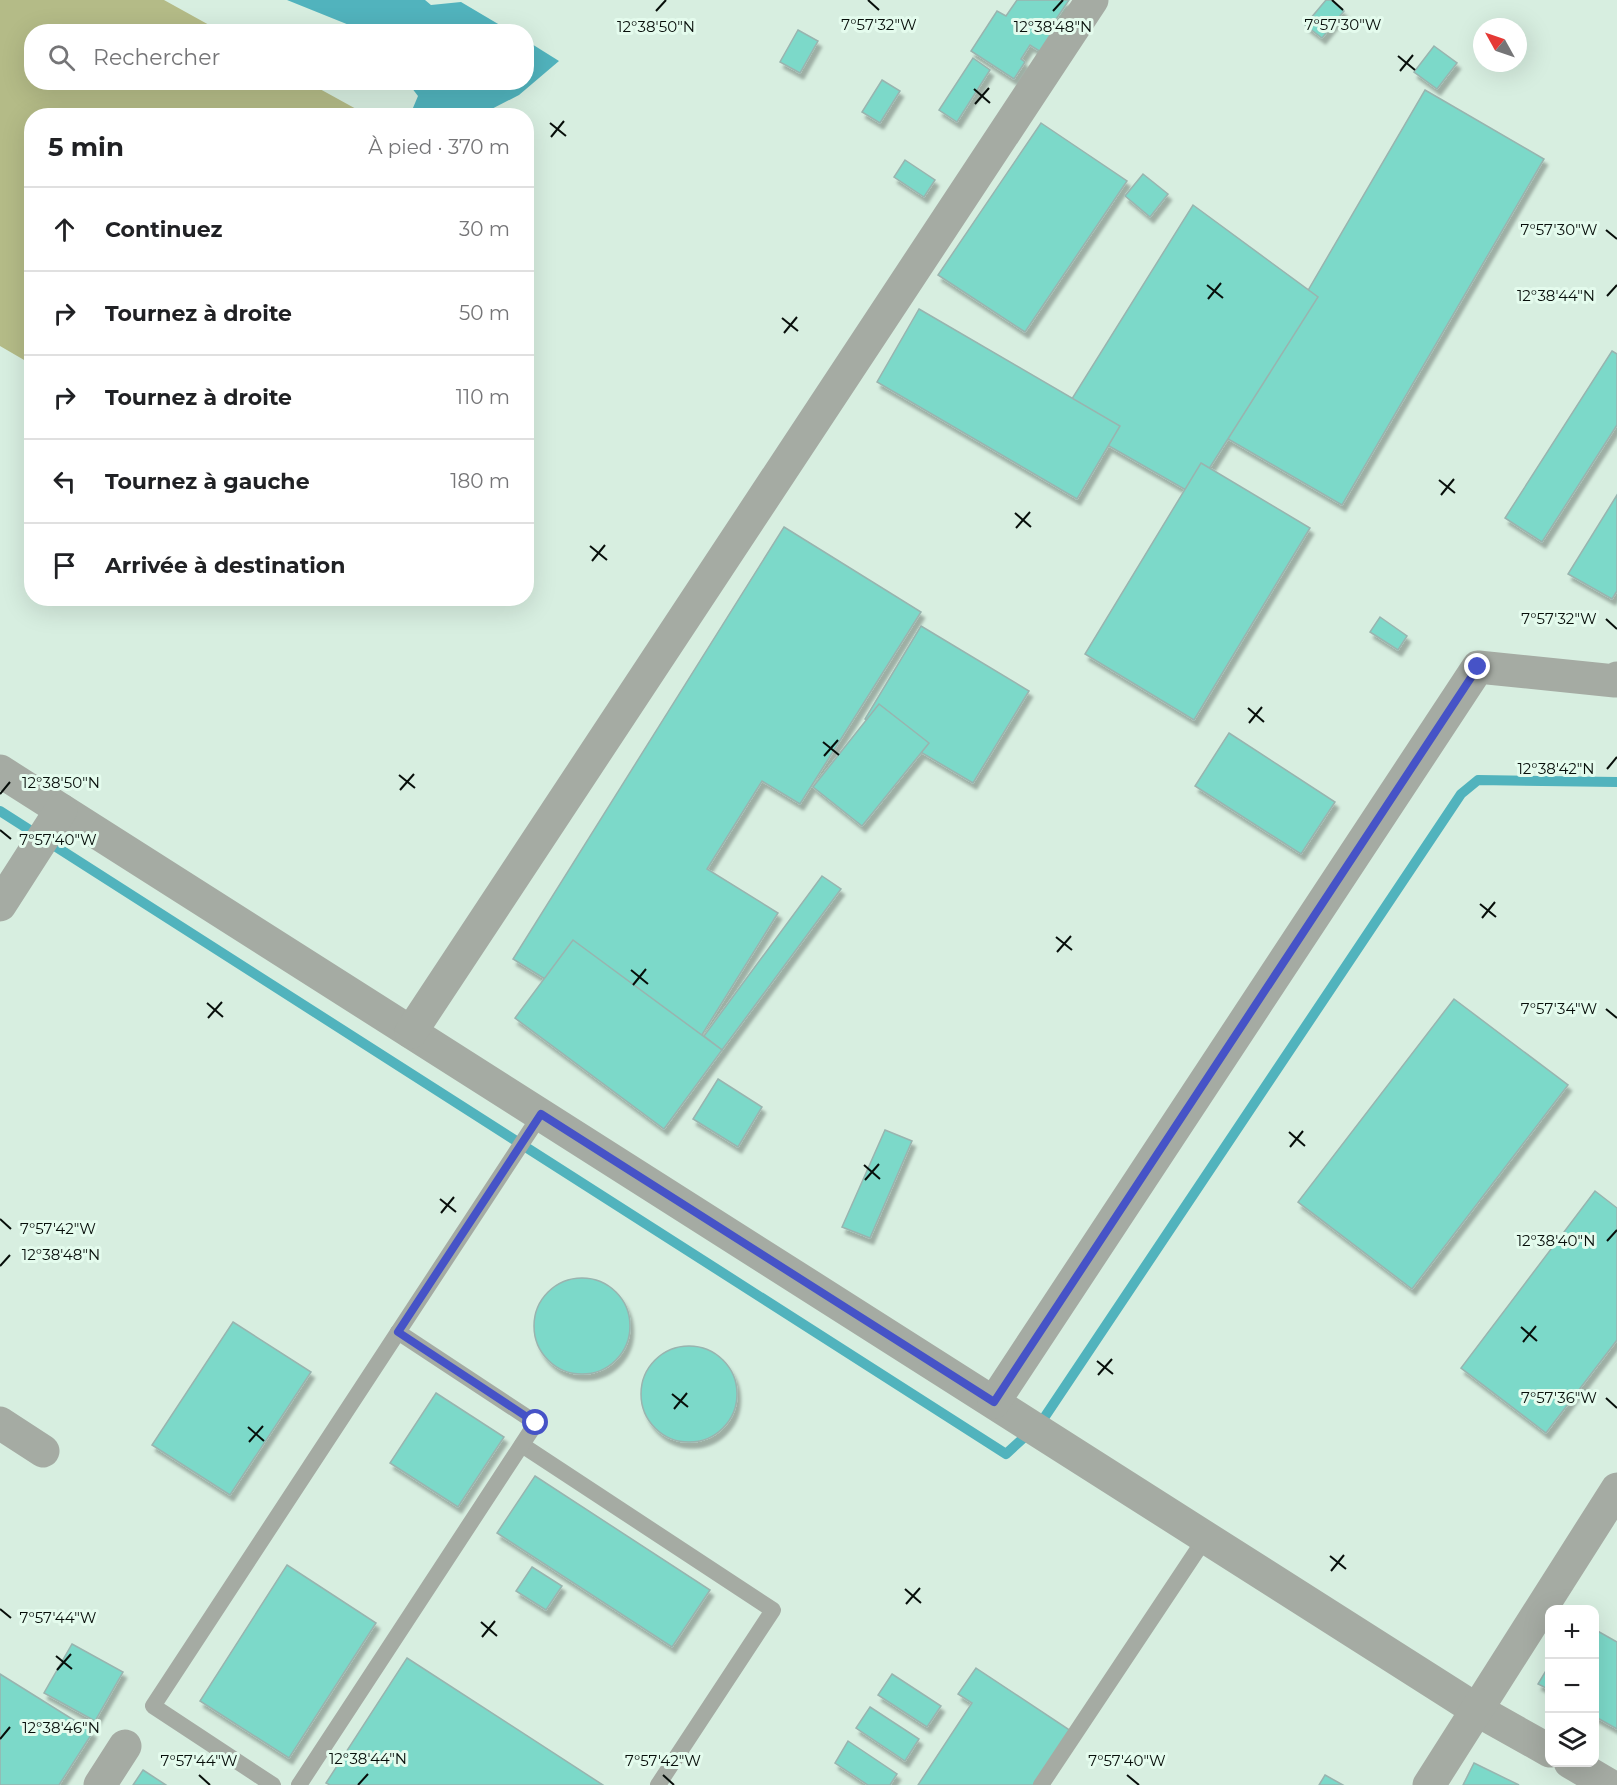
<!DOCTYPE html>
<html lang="fr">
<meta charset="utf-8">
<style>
body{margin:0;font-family:Montserrat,sans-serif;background:#f6f6f6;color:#202124}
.controls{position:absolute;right:18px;bottom:18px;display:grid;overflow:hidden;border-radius:12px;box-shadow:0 6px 24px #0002}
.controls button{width:54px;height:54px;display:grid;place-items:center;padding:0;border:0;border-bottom:2px solid #e0e0e0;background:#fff;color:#202124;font:30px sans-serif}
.compass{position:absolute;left:1473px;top:18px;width:54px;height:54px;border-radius:50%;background:#fff;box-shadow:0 6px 24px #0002;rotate:310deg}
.stop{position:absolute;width:18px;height:18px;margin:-14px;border:4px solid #4653c7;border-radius:50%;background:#fff}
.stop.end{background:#4653c7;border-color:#fff;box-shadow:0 2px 6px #0008}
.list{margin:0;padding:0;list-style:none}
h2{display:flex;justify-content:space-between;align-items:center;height:78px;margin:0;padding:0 24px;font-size:26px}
h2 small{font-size:20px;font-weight:400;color:#757577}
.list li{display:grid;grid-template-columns:39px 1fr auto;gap:18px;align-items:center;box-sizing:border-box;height:84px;padding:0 24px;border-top:2px solid #e0e0e0}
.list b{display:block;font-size:22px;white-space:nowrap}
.list em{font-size:20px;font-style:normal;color:#757577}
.icon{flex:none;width:33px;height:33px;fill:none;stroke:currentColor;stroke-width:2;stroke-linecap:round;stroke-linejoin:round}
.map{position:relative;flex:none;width:1617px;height:1785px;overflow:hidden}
.search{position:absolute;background:#fff;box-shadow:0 6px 24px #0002;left:24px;top:24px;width:510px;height:66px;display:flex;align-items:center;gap:15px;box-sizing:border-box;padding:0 21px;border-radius:24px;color:#757577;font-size:22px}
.panel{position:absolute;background:#fff;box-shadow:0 6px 24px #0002;left:24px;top:108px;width:510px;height:498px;border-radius:24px}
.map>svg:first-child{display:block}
.green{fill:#b4bb87}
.water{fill:#51b3bd}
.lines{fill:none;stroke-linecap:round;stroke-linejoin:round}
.stream{stroke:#51b3bd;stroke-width:10}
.building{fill:#7cd9c9;stroke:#99b4af;stroke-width:1.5;filter:url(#shadow)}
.service{stroke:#a5aba3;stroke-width:16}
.minor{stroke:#a5aba3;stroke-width:33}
.route{stroke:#4653c7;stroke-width:8}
.ticks{fill:none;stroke:#070e0a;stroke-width:2}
.ticks-label{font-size:15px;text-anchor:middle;fill:#070e0a;stroke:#e4fbed;stroke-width:6;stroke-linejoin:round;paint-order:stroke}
</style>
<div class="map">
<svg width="1617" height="1785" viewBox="0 0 1617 1785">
<defs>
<filter id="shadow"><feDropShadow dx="3.5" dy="6" stdDeviation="1.5" flood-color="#0004"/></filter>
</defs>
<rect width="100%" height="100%" fill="#d7eee0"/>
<polygon class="green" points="0,0 164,0 220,31 32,32 32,82 309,83 358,110 355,116 32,116 31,364 0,346"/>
<g class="water">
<polygon points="287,0 425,0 431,5 461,2 510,31 364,31"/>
<polygon points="527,41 559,61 519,95 480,115 410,115 418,96 408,83 526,82"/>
</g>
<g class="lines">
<polyline class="stream" points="0,811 1006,1454 1042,1421 1461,794 1478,780 1617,782"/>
</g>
<g class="building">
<polygon points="1017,0 1069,0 1050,28 1062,36 1049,57 1030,45 1021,59 1025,62 1014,79 971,51 997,11 1006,16"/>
<polygon points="1326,0 1331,0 1344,11 1322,38 1305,25"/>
<polygon points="798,30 818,41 800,73 780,62"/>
<polygon points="1434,46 1457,63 1437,89 1414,72"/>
<polygon points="973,58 990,70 957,122 939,110"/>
<polygon points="882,80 900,91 880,123 862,112"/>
<polygon points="1425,90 1544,159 1342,505 1223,436"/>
<polygon points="1041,123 1127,181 1025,332 938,275"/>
<polygon points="905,160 935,180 924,197 894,177"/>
<polygon points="1143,174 1168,194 1150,217 1125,196"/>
<polygon points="1193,205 1318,297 1193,494 1060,418"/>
<polygon points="919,309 1120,426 1077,499 877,382"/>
<polygon points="1612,351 1617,354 1617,425 1542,542 1505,518"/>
<polygon points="1201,463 1310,528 1194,720 1085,654"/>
<polygon points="1617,495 1617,591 1612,599 1568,574"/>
<polygon points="784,527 921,612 800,804 762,781 707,869 778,913 683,1065 513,959"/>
<polygon points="1380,617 1407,636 1398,650 1370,632"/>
<polygon points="921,626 1029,691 973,783 865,719"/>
<polygon points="879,704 929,743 862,826 813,787"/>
<polygon points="1229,733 1335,802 1301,854 1195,786"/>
<polygon points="822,876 841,889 722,1050 704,1036"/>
<polygon points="573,940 722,1050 664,1129 515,1018"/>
<polygon points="1454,999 1568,1085 1412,1289 1298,1202"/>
<polygon points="718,1079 762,1107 738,1147 693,1119"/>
<polygon points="885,1130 912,1141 870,1238 842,1227"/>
<polygon points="1595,1191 1617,1208 1617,1340 1546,1433 1461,1368"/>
<circle cx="582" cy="1326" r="48"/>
<polygon points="233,1322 311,1372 230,1495 152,1445"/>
<circle cx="689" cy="1394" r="48"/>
<polygon points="436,1393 504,1437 458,1507 390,1463"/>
<polygon points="535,1476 710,1590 672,1647 497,1533"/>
<polygon points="287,1565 376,1623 289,1758 200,1701"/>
<polygon points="532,1567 562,1586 546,1610 516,1591"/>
<polygon points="1594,1629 1617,1642 1617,1729 1594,1716"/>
<polygon points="72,1644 123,1672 95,1721 44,1693"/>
<polygon points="407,1658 603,1785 330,1785 326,1783"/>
<polygon points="1550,1664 1550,1690 1538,1684"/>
<polygon points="976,1668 1071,1731 1036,1785 918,1785 972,1703 958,1694"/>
<polygon points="0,1674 93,1732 59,1785 0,1785"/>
<polygon points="892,1674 941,1706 927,1727 878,1695"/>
<polygon points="870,1707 919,1739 905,1761 856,1728"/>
<polygon points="848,1741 897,1774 890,1785 868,1785 835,1763"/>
<polygon points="1474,1763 1519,1785 1463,1785"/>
<polygon points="143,1770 166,1785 133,1785"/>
<polygon points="1325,1775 1343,1785 1319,1785"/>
</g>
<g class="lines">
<g class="service">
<polyline points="522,1445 773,1610 658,1785"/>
<polyline points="273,1785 153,1706 541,1114"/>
<polyline points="299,1785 536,1423 398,1332"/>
<polyline points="1041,1785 1206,1537"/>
</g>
<g class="minor">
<polyline points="0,771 1477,1710 1550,1751"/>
<polyline points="0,905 61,810"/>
<polyline points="411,1032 1092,0"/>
<polyline points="994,1402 1478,667 1615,681 1617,678"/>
<polyline points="0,1423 43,1451"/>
<polyline points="1570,1762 1609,1785"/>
<polyline points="100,1785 125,1746"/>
<polyline points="1429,1785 1617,1489"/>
</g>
</g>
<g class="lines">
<polyline class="route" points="536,1423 398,1332 541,1114 994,1402 1478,667"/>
</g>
<path class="ticks" d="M 868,0 L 879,10M 1332,0 L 1343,10M 656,11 L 666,0M 1053,11 L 1063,0M 1398,56 L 1415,70M 1400,71 L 1413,55M 974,89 L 990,103M 975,104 L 989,88M 550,123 L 566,136M 551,137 L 564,121M 1606,230 L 1617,239M 1207,285 L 1223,298M 1607,296 L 1617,285M 1208,299 L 1221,283M 782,318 L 798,331M 784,333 L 797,317M 1439,480 L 1455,493M 1441,495 L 1454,479M 1015,513 L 1031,527M 1016,528 L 1030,512M 590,546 L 607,560M 592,561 L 605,545M 1606,619 L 1617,629M 1248,708 L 1264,722M 1249,723 L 1262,707M 823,742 L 839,755M 824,756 L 838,740M 1607,769 L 1617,757M 399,775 L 415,788M 400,790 L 414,774M 0,794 L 10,782M 0,830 L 11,839M 1480,904 L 1496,917M 1482,918 L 1495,902M 1056,937 L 1072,950M 1057,952 L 1071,936M 631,970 L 648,984M 633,985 L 646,969M 207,1003 L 223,1017M 1606,1009 L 1617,1018M 208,1018 L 222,1002M 1289,1132 L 1305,1146M 1290,1147 L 1303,1131M 864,1165 L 880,1179M 865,1180 L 879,1164M 440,1199 L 456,1212M 441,1213 L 454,1197M 0,1219 L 11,1229M 1607,1241 L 1617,1230M 0,1266 L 10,1255M 1521,1327 L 1537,1341M 1523,1342 L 1536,1326M 1097,1361 L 1113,1374M 1098,1375 L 1112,1359M 672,1394 L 688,1407M 1606,1398 L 1617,1408M 674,1409 L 687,1393M 248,1427 L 264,1441M 249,1442 L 263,1426M 1330,1556 L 1346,1569M 1331,1571 L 1344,1555M 905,1589 L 921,1603M 906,1604 L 920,1588M 0,1609 L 11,1618M 481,1622 L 497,1636M 482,1637 L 495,1621M 56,1656 L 72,1669M 57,1670 L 71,1654M 0,1739 L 10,1727M 199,1775 L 210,1785M 663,1775 L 674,1785M 1127,1775 L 1139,1785M 358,1785 L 368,1774"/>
<g class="ticks-label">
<text x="1343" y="30">7°57'30"W</text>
<text x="879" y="30">7°57'32"W</text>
<text x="656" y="32">12°38'50"N</text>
<text x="1053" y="32">12°38'48"N</text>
<text x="1559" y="235">7°57'30"W</text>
<text x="1556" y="301">12°38'44"N</text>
<text x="1559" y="624">7°57'32"W</text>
<text x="1556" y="774">12°38'42"N</text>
<text x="61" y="788">12°38'50"N</text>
<text x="58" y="845">7°57'40"W</text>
<text x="1559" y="1014">7°57'34"W</text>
<text x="58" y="1234">7°57'42"W</text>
<text x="1556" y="1246">12°38'40"N</text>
<text x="61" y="1260">12°38'48"N</text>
<text x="1559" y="1403">7°57'36"W</text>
<text x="58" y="1623">7°57'44"W</text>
<text x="61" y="1733">12°38'46"N</text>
<text x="368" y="1764">12°38'44"N</text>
<text x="199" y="1766">7°57'44"W</text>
<text x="663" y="1766">7°57'42"W</text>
<text x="1127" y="1766">7°57'40"W</text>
</g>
</svg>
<div class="controls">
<button>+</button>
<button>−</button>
<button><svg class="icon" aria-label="layers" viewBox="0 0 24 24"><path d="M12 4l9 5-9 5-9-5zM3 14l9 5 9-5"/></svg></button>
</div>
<svg class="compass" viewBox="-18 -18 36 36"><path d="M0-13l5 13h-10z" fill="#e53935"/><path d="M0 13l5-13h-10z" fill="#757577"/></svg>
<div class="stop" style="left:536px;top:1423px"></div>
<div class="stop end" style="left:1478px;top:667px"></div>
<div class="search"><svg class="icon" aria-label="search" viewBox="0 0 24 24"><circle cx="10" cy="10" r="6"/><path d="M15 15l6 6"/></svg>Rechercher</div>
<section class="panel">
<h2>5 min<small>À pied · 370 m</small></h2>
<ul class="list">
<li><svg class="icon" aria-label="ahead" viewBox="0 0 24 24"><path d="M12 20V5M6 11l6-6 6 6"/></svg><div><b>Continuez</b></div><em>30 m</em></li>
<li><svg class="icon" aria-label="right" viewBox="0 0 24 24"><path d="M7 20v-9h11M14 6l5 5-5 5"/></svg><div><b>Tournez à droite</b></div><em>50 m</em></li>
<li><svg class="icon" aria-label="right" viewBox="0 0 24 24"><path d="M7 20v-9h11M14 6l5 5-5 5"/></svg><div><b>Tournez à droite</b></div><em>110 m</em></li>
<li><svg class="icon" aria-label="left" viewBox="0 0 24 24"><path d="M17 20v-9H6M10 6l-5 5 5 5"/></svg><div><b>Tournez à gauche</b></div><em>180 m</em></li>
<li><svg class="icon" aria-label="arrive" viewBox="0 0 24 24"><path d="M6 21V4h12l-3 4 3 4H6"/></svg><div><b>Arrivée à destination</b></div></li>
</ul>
</section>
</div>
